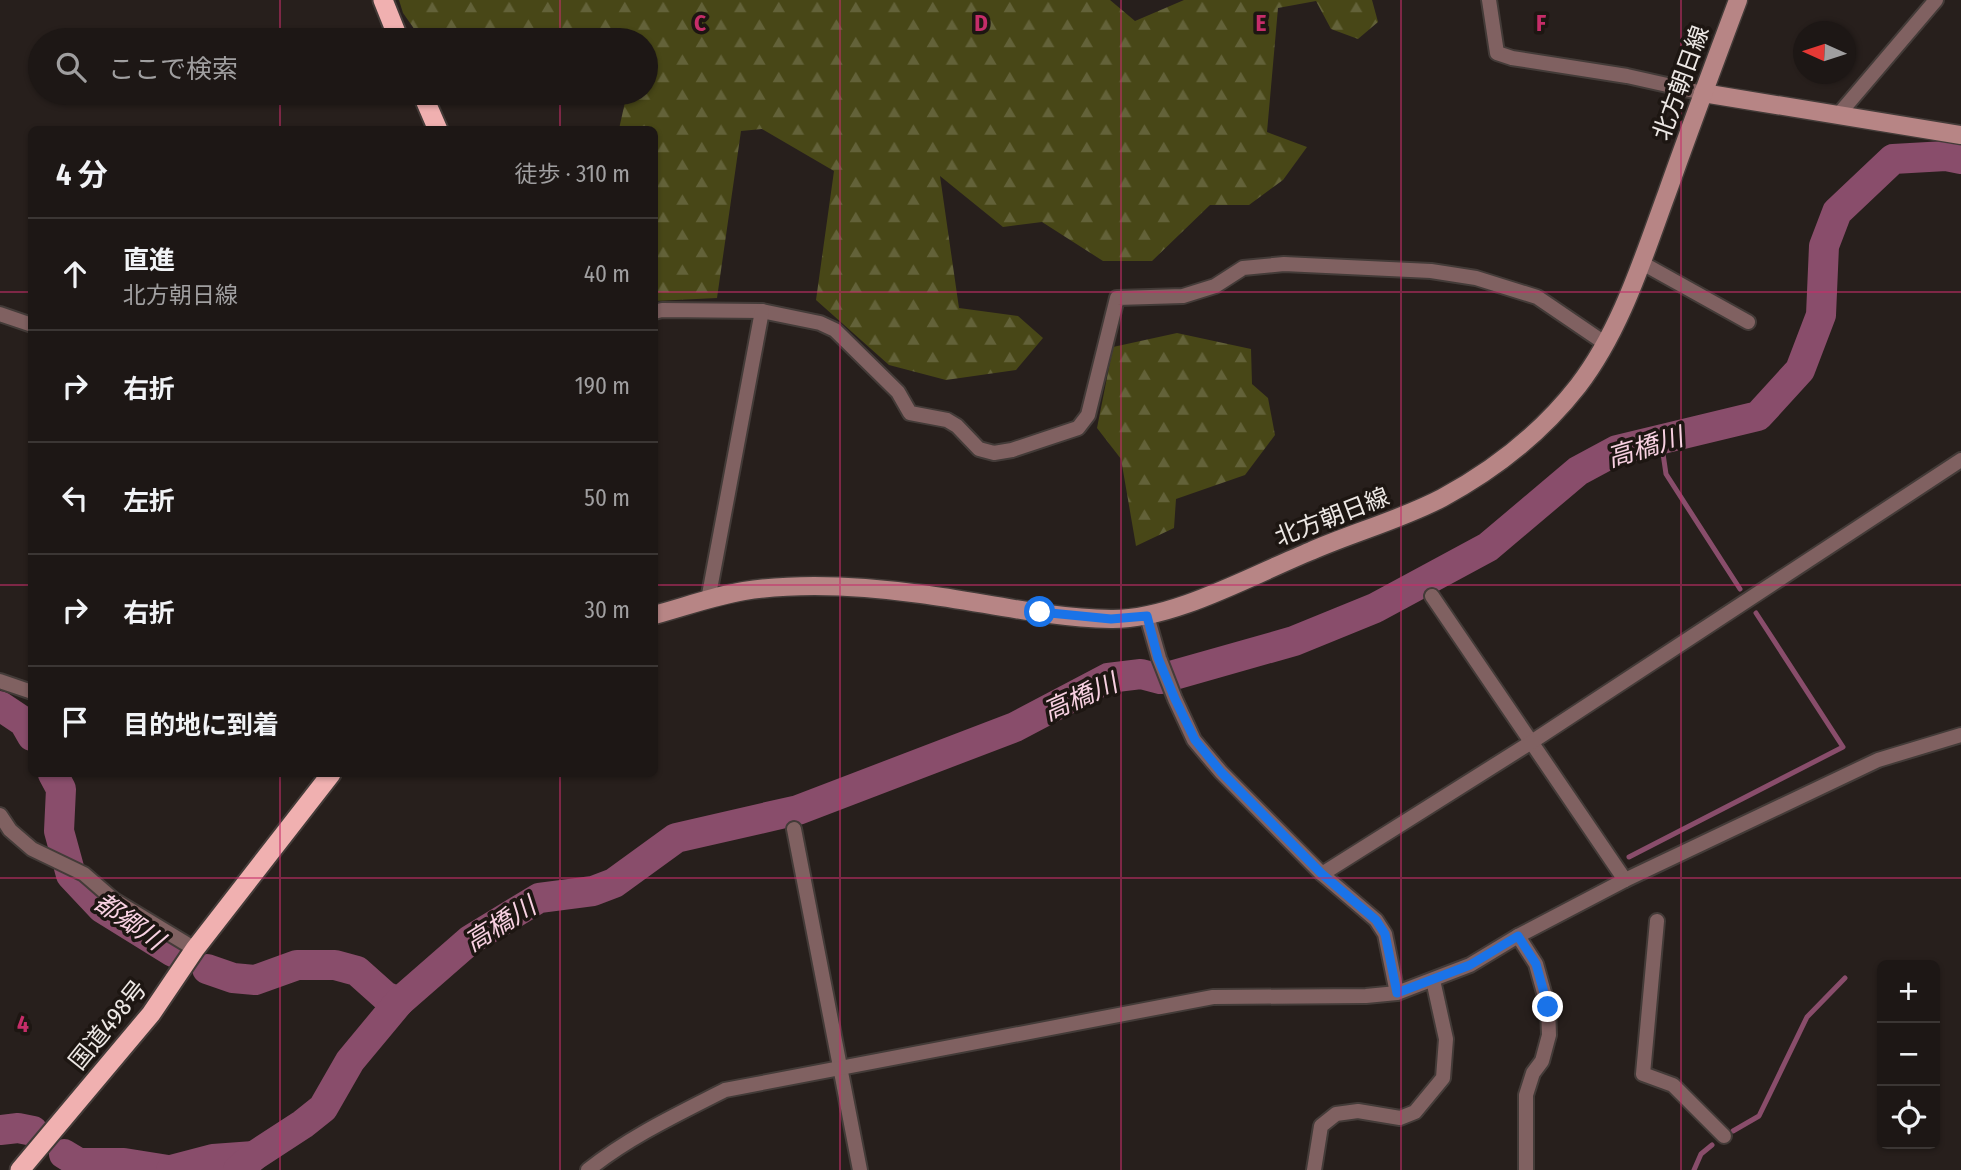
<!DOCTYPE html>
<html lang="ja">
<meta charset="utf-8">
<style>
body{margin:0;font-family:"Fira Sans Condensed","Noto Sans JP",sans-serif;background:#25201e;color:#f1f3f6}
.controls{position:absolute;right:21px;bottom:21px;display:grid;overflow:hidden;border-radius:10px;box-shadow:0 2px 5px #0004}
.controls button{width:63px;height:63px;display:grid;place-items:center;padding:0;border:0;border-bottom:2px solid #3b3634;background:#1d1715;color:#f1f3f6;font:35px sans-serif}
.compass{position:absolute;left:1793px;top:21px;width:63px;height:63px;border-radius:50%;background:#1d1715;box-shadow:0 2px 5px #0004;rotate:273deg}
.stop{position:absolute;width:21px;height:21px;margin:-16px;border:5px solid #1a73e8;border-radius:50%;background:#fff}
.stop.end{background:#1a73e8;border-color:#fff;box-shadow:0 2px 7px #0008}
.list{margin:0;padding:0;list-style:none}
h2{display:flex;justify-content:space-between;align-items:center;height:91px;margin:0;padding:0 28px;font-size:30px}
h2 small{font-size:23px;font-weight:400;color:#a09fa0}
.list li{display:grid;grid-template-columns:46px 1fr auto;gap:21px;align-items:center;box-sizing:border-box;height:112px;padding:0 28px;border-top:2px solid #3b3634}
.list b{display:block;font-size:26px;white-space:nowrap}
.list p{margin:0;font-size:23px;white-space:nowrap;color:#a09fa0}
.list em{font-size:23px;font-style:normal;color:#a09fa0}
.icon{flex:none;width:38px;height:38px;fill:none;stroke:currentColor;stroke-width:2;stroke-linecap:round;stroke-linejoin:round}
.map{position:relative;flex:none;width:1961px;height:1170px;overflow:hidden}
.search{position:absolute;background:#1d1715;box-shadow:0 2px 5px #0004;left:28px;top:28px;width:630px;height:77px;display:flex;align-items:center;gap:18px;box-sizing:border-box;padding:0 24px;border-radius:38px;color:#a09fa0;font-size:26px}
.panel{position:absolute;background:#1d1715;box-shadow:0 2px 5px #0004;left:28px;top:126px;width:630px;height:651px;border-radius:10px}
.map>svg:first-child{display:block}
.forest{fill:url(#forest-firs)}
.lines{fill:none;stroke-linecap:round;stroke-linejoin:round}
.stream{stroke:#894d6b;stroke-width:5}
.river{stroke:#894d6b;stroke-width:30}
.minor-casing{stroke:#433b38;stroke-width:18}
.secondary-casing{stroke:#433b38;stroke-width:21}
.trunk-casing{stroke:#433b38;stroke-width:23}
.minor{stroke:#806161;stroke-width:14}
.secondary{stroke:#b78585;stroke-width:18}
.trunk{stroke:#f0b0b0;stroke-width:19}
.route{stroke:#1a73e8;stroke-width:9}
.grid{fill:none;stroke:#c62d69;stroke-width:2;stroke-opacity:0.55}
.labels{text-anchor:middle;stroke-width:7;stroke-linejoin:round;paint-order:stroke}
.street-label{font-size:24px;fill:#ede8e5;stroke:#1d1612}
.water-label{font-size:26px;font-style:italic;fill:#f8d1e2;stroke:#1d1612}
.grid-label{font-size:23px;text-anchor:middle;font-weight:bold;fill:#c62d69;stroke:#1d1612;stroke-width:7;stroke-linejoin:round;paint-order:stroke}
</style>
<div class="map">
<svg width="1961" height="1170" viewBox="0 0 1961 1170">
<defs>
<pattern id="forest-firs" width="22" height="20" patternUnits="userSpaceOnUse" patternTransform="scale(1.75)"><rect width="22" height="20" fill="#484717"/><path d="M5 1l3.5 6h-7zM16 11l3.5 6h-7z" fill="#636239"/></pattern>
</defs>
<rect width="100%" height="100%" fill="#271f1c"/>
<g class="forest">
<polygon points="399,0 1110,0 1135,21 1184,0 1372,0 1378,22 1358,39 1331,29 1316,1 1278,8 1267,132 1307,147 1283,180 1249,205 1210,205 1152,261 1103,261 1042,222 1003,227 940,176 959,308 1018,316 1043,338 1016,370 946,380 889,365 816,300 834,171 762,129 741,131 717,298 655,301 654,130 619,129 627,93 646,93 646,40 422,40 403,13"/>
<polygon points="491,93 539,93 516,100"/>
<polygon points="1177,333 1251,349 1252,384 1268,398 1275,435 1245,475 1176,499 1174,528 1136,546 1121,459 1097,428 1113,347"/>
</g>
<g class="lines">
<g class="stream">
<polyline points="1661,440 1666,474 1740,589"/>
<polyline points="1629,857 1843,747 1756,613"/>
<polyline points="1733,1131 1759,1116 1807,1017 1845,978"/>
<polyline points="1694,1170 1701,1154 1712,1145"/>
</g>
<g class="river">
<polyline points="0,706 24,722 32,736"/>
<polyline points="53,774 61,789 59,831 71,875 102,908 173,952"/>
<polyline points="207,969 233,978 255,980 297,965 335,965 357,971 385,996 399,1002"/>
<polyline points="0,1130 18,1128 33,1131"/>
<polyline points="64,1154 79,1163 124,1163 168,1170"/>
<polyline points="171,1170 213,1159 254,1156"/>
<polyline points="238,1170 254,1156 303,1124 323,1108 350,1061 399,1002 470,940 539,898 593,891 614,883 676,838 798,810 1015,727 1108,678 1141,674 1160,679 1294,641 1375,608 1488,547 1578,471 1617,450 1758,416 1800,370 1821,315 1824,246 1837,212 1893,159 1946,156 1961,159"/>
</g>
<g class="minor-casing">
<g id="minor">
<polyline points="1489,0 1497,53 1512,58 1627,76 1703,93"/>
<polyline points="1839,114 1936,0"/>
<polyline points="1642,263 1748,322"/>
<polyline points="654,312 662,310 762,311 820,323 835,330 898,392 910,413 947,420 957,426 979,449 994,453 1012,450 1078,428 1088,415 1117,298 1183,296 1215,286 1243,268 1284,264 1431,271 1476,278 1537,297 1606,344"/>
<polyline points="0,314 32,325"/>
<polyline points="1432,596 1625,880"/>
<polyline points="708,600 762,311"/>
<polyline points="1147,616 1159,658 1175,699 1194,740 1221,772 1322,874 1376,920 1385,934 1397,993"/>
<polyline points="0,681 32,692"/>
<polyline points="0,815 10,830 32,849 84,874 114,900 195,949"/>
<polyline points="794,829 860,1170"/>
<polyline points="1322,874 1530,743 1961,460"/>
<polyline points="1657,921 1643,1074 1673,1085 1724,1136"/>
<polyline points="1518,936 1536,964 1548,1007 1549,1035 1542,1061 1533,1073 1526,1095 1526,1170"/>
<path d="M 588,1170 C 629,1137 678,1114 725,1090 L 1213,997 L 1366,996 L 1397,993 L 1470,965 L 1518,936 L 1625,880 L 1878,760 L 1961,735"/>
<polyline points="1314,1170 1321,1126 1336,1114 1358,1111 1400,1118 1415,1112 1443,1078 1446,1039 1433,980"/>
</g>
</g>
<g class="secondary-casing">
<g id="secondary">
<polyline points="1703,93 1961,135"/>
<path d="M 654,615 C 684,607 714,596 744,591 C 801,582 863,586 921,594 C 983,602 1047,618 1111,619 C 1173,620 1252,575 1311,551 C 1354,532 1400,520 1442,498 C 1494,470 1542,432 1578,386 C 1621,330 1643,258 1667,193 C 1690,128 1714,64 1738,0"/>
</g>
</g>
<g class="trunk-casing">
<g id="trunk">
<polyline points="383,0 399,40"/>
<polyline points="422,93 438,130"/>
<polyline points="20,1170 151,1014 195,949 331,774"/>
</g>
</g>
<use href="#minor" class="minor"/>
<use href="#secondary" class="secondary"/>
<use href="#trunk" class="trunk"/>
</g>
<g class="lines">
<polyline class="route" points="1040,612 1111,619 1147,616 1158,658 1175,699 1195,740 1221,772 1322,874 1376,920 1385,934 1397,993 1470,965 1518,936 1536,964 1548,1007"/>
</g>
<path class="grid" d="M 280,0 L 280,40M 560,0 L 560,40M 840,0 L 840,1170M 1121,0 L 1121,1170M 1401,0 L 1401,1170M 1681,0 L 1681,1170M 280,93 L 280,130M 560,93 L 560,130M 0,292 L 32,292M 654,292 L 1961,292M 0,585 L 32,585M 654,585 L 1961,585M 280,774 L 280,1170M 560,774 L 560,1170M 0,878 L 1961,878"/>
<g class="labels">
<g class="street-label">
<text transform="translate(1681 83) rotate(-70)" y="8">北方朝日線</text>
<text transform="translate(1332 517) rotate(-21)" y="8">北方朝日線</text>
<text transform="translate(108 1025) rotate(-51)" y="8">国道498号</text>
</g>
<g class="water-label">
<text transform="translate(1645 447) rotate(-17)" y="9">高橋川</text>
<text transform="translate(1080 697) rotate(-24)" y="9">高橋川</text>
<text transform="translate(129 921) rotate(35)" y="9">都郷川</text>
<text transform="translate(500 924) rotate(-32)" y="9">高橋川</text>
</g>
</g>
<g class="grid-label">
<text x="700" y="31">C</text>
<text x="981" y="31">D</text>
<text x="1261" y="31">E</text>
<text x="1541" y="31">F</text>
<text x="23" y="1032">4</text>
</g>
</svg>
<div class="controls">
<button>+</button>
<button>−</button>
<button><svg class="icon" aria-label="locate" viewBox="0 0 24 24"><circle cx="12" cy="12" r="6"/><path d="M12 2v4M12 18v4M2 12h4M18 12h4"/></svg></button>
</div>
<svg class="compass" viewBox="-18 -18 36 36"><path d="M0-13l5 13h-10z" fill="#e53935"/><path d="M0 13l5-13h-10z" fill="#a09fa0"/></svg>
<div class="stop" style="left:1040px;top:612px"></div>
<div class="stop end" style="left:1548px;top:1007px"></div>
<div class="search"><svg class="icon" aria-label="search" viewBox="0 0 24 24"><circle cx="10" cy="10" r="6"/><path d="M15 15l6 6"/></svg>ここで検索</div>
<section class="panel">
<h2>4 分<small>徒歩 · 310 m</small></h2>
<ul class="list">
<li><svg class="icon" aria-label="ahead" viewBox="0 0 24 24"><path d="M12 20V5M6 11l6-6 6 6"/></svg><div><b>直進</b><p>北方朝日線</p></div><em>40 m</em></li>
<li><svg class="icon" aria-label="right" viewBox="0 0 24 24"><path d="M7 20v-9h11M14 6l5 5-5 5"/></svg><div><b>右折</b></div><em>190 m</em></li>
<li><svg class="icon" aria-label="left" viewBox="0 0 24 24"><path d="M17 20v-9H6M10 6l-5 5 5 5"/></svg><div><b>左折</b></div><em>50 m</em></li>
<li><svg class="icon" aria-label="right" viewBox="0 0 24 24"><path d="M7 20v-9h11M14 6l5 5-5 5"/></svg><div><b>右折</b></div><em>30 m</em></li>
<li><svg class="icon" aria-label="arrive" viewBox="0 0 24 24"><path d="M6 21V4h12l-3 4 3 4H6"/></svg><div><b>目的地に到着</b></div></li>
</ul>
</section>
</div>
